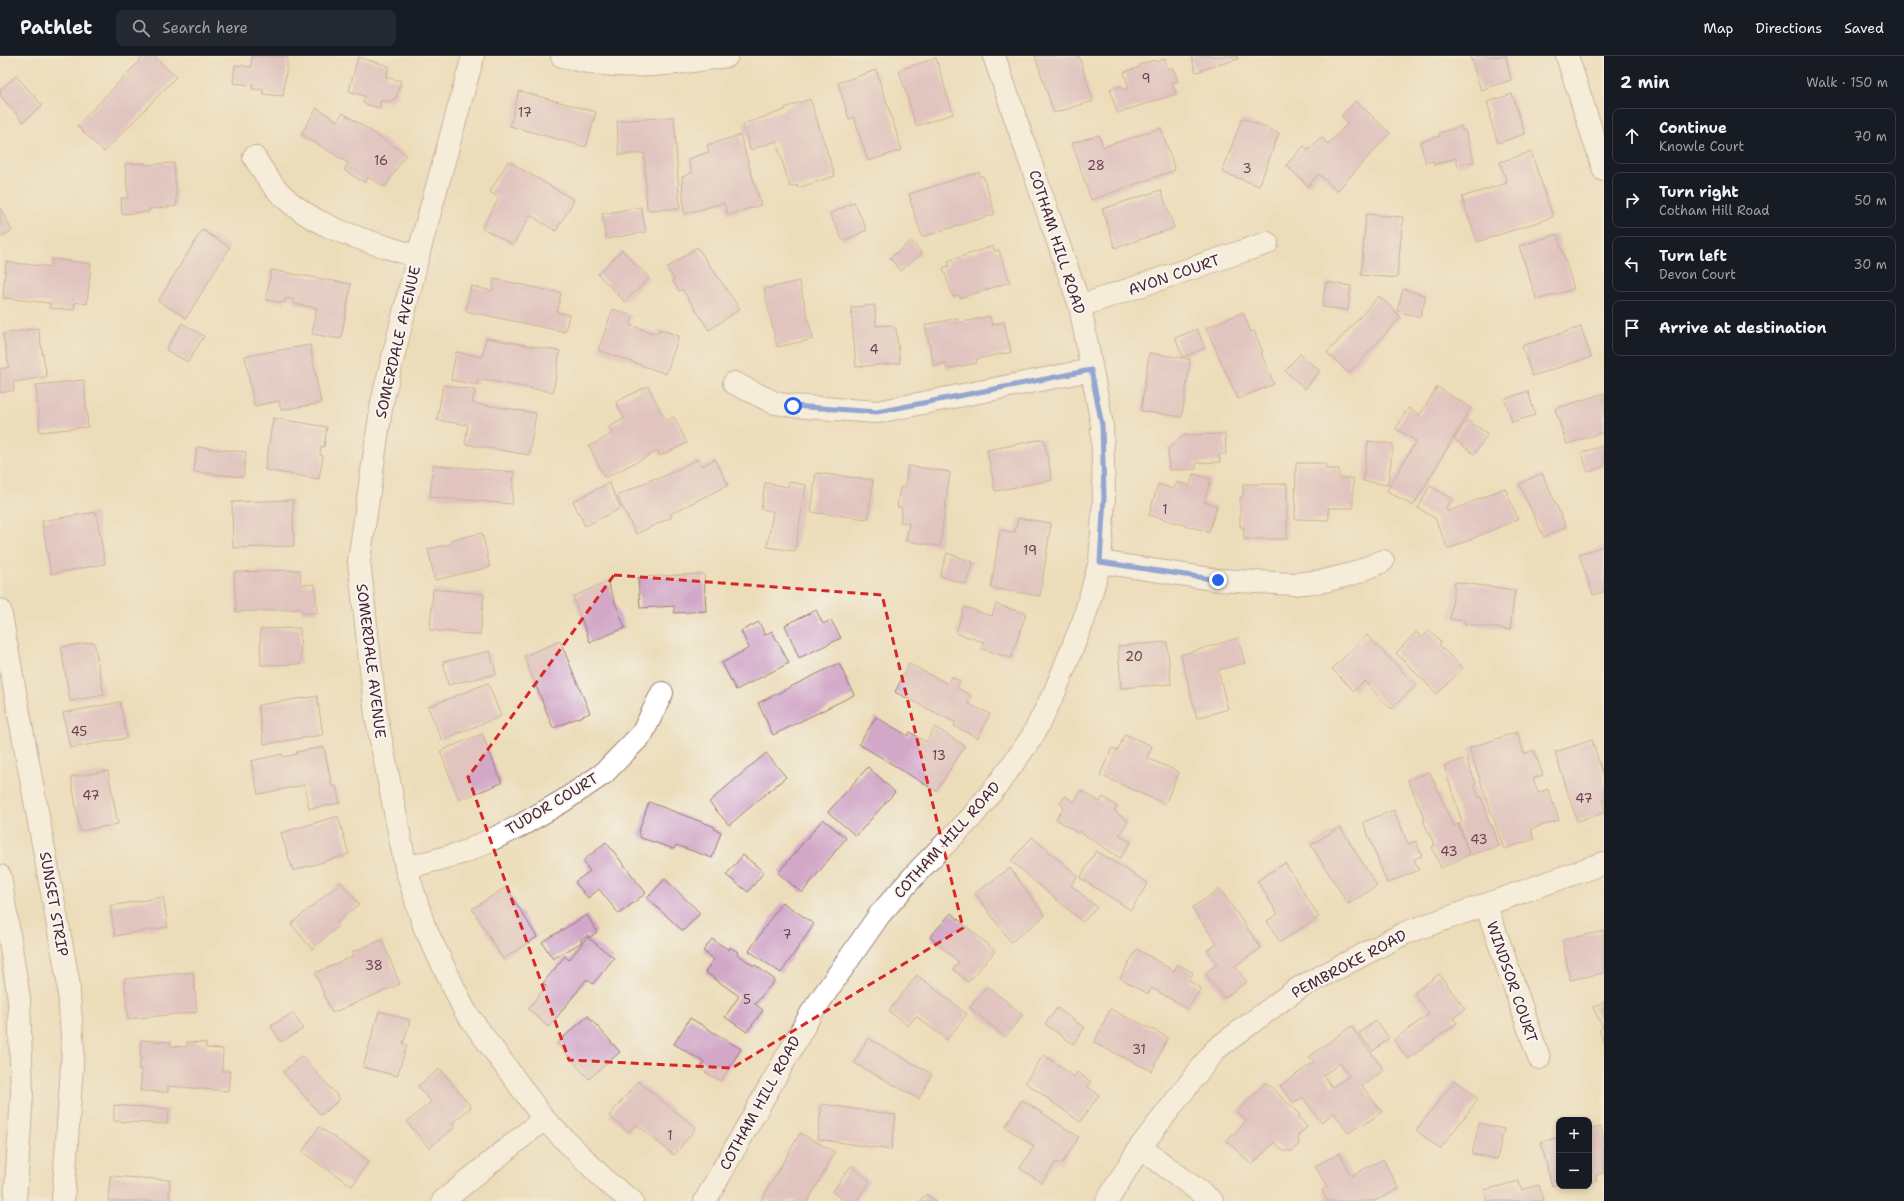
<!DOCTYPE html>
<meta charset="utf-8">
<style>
body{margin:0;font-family:"Shantell Sans",sans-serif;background:#242831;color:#f1f3f6}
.controls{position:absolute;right:12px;bottom:12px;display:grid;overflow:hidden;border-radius:8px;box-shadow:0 2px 6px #0003}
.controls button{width:36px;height:36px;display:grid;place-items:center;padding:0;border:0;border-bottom:1px solid #363941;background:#171b24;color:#f1f3f6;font:20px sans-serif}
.stop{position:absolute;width:12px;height:12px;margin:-9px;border:3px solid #2563eb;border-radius:50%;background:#fff}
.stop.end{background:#2563eb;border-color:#fff;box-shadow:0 1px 4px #0008}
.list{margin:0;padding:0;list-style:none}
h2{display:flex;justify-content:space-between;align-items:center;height:52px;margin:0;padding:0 16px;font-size:17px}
h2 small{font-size:13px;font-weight:400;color:#9ea1a6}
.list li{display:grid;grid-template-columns:26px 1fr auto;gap:12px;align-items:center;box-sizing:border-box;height:56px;margin:0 8px 8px;padding:0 8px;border:1px solid #363941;border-radius:8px}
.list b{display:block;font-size:15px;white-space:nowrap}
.list p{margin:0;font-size:13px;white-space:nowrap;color:#9ea1a6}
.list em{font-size:13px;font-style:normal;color:#9ea1a6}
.icon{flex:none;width:22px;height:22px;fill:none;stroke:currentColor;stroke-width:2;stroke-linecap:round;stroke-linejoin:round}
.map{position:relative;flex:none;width:1604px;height:1145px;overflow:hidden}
header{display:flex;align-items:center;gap:24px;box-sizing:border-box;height:56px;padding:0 20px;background:#171b24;border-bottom:1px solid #363941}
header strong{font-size:19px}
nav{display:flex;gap:22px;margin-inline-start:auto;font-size:14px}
.search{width:280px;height:36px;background:#242831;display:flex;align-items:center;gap:10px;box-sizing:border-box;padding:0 14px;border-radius:8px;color:#9ea1a6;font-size:15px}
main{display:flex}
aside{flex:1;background:#171b24}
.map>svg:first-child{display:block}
.building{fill:#d2a7c8;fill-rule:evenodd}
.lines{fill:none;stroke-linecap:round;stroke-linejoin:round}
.minor-casing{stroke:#9b7e72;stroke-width:24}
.tertiary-casing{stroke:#9b7e72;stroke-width:24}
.minor{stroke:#fff;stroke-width:22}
.tertiary{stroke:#fff;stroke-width:22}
.route{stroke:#2563eb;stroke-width:5}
.marked{fill:none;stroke:#d62828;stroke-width:3;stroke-dasharray:8 5;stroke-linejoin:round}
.labels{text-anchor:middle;stroke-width:4;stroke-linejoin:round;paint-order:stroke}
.number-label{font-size:13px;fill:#6c4152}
.street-label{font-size:15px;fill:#4a1f2b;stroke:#f6f6f2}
</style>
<header>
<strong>Pathlet</strong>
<div class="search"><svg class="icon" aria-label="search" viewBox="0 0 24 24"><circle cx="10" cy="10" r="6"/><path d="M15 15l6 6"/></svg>Search here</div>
<nav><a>Map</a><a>Directions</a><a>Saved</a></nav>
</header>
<main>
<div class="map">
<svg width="1604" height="1145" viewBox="0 0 1604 1145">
<rect width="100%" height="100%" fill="#f6f6f2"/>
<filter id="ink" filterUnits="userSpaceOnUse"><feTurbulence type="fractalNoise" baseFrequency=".025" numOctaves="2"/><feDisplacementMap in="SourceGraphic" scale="8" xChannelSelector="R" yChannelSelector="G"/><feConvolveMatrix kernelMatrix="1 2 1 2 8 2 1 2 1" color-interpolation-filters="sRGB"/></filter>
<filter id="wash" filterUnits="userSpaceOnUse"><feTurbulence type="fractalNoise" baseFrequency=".012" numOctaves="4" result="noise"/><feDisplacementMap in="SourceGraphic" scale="16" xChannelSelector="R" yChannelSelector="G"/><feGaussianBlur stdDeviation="0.9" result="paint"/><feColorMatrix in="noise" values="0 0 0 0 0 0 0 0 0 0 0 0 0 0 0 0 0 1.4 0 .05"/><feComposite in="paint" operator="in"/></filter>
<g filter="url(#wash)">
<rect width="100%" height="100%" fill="#ecddba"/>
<g id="blocks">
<g class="building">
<polygon points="144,0 154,0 176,21 104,96 77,70"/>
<polygon points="252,0 288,0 283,40 263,38 263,34 252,33 253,29 233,27 235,9 251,11"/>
<polygon points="1035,0 1079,0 1093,45 1054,57"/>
<polygon points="1191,0 1237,0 1238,3 1196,16"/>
<polygon points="1470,0 1506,0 1511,24 1481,34"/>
<polygon points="358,1 389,10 386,21 401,25 396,42 388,46 381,44 379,52 363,47 365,40 349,35"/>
<polygon points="936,2 953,58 916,70 899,14"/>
<polygon points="1165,3 1168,13 1173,12 1178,25 1172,27 1176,38 1117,57 1110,33 1121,30 1122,34 1129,32 1124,16 1140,11 1139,9 1154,4 1155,6"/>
<polygon points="876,14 902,94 868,105 854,61 849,63 838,27"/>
<polygon points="16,20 42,49 23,66 0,39 0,34"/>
<polygon points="519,35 596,56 586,91 510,70"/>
<polygon points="1512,38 1525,78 1498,87 1489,59 1491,58 1487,46"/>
<polygon points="810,43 835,120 798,132 797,129 790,131 776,85 750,94 743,68 785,54 785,52"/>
<polygon points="1356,45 1390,77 1337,135 1319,118 1308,130 1286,109 1304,90 1309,94 1321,81 1328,88 1348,67 1341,60"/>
<polygon points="317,52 337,65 343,57 406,98 385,131 368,121 365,127 344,114 348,107 301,78"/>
<polygon points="674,61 680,153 647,154 644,97 619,99 617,65"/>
<polygon points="1242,62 1279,77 1259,130 1222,116"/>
<polygon points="1461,70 1462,75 1465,74 1474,105 1458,110 1456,102 1434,109 1433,105 1426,107 1420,86 1440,80 1439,77"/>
<polygon points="1161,72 1175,114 1091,144 1072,87 1099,79 1103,91"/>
<polygon points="740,79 761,149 728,159 724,147 684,158 682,121 692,117 688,103 709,96 707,89"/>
<polygon points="1531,96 1553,161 1477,186 1462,141 1507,127 1500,106"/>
<polygon points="508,105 574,144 556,175 530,159 513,189 482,172 499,142 490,136"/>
<polygon points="146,107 145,109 174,107 177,150 149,153 149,156 122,158 121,142 128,142 125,108"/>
<polygon points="979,116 980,121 983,120 995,158 922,181 910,144 911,144 909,138"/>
<polygon points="1161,134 1174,172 1115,192 1102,153"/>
<polygon points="854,146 867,174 843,185 830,158"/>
<polygon points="641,151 646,176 606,183 602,158"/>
<polygon points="0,152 12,175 0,181"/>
<polygon points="1366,158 1403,161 1397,222 1361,219"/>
<polygon points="202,174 230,191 186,262 158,245"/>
<polygon points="1557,178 1574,233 1537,244 1519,190"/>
<polygon points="911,185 922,197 901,215 890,202"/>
<polygon points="993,190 995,195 999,194 1010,226 960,242 959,239 953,241 943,212 949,210 948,205"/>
<polygon points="697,191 740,253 709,274 682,233 679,235 672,224 674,223 667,212"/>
<polygon points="622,194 649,222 625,246 598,218"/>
<polygon points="52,203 91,208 87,248 75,246 74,254 49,252 50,247 3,242 6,206 51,211"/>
<polygon points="271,214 351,228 341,283 312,278 317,252 294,248 295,244 285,242 285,247 266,244"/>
<polygon points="494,223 561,237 557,256 569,259 565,276 466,255 471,230 492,235"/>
<polygon points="799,225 813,283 777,291 764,233"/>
<polygon points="1326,226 1351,230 1348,254 1322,251"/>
<polygon points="1403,233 1426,240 1420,261 1397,255"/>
<polygon points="1379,240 1401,261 1349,317 1327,297"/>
<polygon points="875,249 876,270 891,269 896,273 900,307 856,311 851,251"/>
<polygon points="613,253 633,260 630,269 657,278 659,273 679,280 666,318 598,294"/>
<polygon points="1243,256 1251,276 1254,275 1263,296 1261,297 1274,328 1238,343 1206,272"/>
<polygon points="990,260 992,269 1004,266 1011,296 976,303 977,307 947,313 946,307 934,310 925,269 957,262 958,267"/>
<polygon points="182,267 204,280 188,306 166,294"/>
<polygon points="1581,271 1591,301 1532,320 1522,290"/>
<polygon points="38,272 47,321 13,326 14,334 0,337 0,313 9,311 3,278"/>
<polygon points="1197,273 1205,292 1183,301 1175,282"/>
<polygon points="486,282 560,295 553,336 478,323 477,329 451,324 456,296 482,301"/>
<polygon points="310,289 321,347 281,354 279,345 254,350 245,300"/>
<polygon points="1149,297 1190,303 1182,361 1141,355"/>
<polygon points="1300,298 1320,315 1305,333 1285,315"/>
<polygon points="84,324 88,371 40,376 36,329"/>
<polygon points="443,329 475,334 472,347 536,357 529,399 465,388 468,369 437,364"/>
<polygon points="648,330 666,365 674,361 687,387 660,400 658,395 605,422 589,390 613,378 609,371 624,363 616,346"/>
<polygon points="1437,331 1471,352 1413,450 1387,435 1416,385 1396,373 1408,352 1420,359"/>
<polygon points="1528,335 1535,359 1512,366 1505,343"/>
<polygon points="1604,337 1604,376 1567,388 1555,353"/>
<polygon points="273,362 327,371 324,391 321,390 320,399 323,400 319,423 265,414"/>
<polygon points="1467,364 1488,378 1474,398 1454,383"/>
<polygon points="1225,378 1226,398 1219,398 1220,406 1196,407 1196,413 1169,414 1168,393 1184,379"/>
<polygon points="1044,383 1052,424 995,435 987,394"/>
<polygon points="1368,385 1393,388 1388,429 1363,425"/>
<polygon points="1604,389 1604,410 1588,416 1582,397"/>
<polygon points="197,391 246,396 243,421 194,416"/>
<polygon points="698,403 702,410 715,403 728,429 670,458 672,461 636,478 617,440 655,422 656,424"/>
<polygon points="1296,407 1326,407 1326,413 1339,413 1339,422 1353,422 1353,452 1328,452 1329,464 1295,463"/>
<polygon points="433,409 514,416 512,448 430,441"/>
<polygon points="908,410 950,416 940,490 906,485 909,467 900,466 902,452 897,451 900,431 905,432"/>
<polygon points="816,417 873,424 868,463 811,456"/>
<polygon points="1542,417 1566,471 1544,481 1519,428"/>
<polygon points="1193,418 1211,423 1204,446 1217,450 1209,476 1149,459 1158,428 1174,433 1177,426 1190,430"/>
<polygon points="789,426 806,429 795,495 767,491 773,455 761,453 765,427 788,431"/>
<polygon points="609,427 621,452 585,470 573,445"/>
<polygon points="1243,428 1287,428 1287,483 1244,483 1243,471 1240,471 1240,441 1243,441"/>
<polygon points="1430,430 1452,443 1446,451 1448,456 1505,432 1518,463 1448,493 1435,462 1418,452"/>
<polygon points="293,444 294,490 233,492 232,446"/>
<polygon points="96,456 105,508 51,518 42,465"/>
<polygon points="1018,462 1051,467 1040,540 991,532 1000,474 1015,476"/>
<polygon points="482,477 490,511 435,524 428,493 452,488 451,484"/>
<polygon points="1604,490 1604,536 1593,539 1579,498"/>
<polygon points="947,497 973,506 966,528 940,520"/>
<polygon points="300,514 301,529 315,528 317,557 302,557 301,553 236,556 234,516"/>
<polygon points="704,518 706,555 674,557 674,550 640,552 638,521"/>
<polygon points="607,525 625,572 590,586 573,541"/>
<polygon points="1455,526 1515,534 1510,574 1465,568 1465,565 1450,563"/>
<polygon points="433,533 484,538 480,579 430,574"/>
<polygon points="996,548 1026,558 1011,602 982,593 984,586 956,577 964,551 992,560"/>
<polygon points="816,554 823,568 831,564 841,582 799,602 785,569"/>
<polygon points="759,566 765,579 772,575 789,607 736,634 722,607 749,592 741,575"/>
<polygon points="300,572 301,608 261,609 260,573"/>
<polygon points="1430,574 1441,586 1439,589 1463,612 1437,638 1396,597 1416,576 1422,582"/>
<polygon points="1367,579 1416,629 1391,653 1364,625 1354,635 1332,613"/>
<polygon points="1238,582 1245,607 1218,614 1228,653 1197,662 1181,599"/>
<polygon points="560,585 590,657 553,672 524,600"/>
<polygon points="94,586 104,639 70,645 61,591"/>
<polygon points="1167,586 1171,628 1121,632 1118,590"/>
<polygon points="490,595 496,618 448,629 443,606"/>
<polygon points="839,607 854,639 773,679 758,647"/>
<polygon points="909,608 948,628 952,621 960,625 957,632 971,639 967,647 990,658 978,682 954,670 956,667 895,636"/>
<polygon points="488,627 501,660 442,684 428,651"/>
<polygon points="317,640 323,679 264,688 258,649"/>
<polygon points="120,646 127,682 70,692 63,657"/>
<polygon points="876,661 908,680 910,676 926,686 935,671 965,690 936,735 859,688"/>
<polygon points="1517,676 1524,698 1534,694 1543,719 1533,722 1538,737 1548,733 1559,764 1531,773 1534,783 1504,793 1469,692"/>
<polygon points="482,678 502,727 459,744 440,695"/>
<polygon points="1125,678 1152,690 1147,702 1179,716 1165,748 1100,719 1112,692 1118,694"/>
<polygon points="1592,684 1604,721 1604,757 1577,765 1555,696"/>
<polygon points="324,691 332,731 336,730 340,747 309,753 305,729 258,738 251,705 283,698 283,701 297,698 296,696"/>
<polygon points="766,697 786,721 729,769 709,746"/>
<polygon points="1466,702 1476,728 1474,728 1479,742 1481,741 1487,758 1486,759 1490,770 1492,769 1499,790 1470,799 1459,767 1462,766 1444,710"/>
<polygon points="868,711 895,736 856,780 828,756"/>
<polygon points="108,715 118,768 80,775 71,721"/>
<polygon points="1430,716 1453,770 1458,768 1469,799 1441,812 1432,791 1435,790 1423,764 1425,764 1408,724"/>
<polygon points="1081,734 1100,746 1103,741 1117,750 1114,755 1128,765 1119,779 1131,786 1120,802 1079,775 1078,777 1056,763 1064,751 1060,748 1065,740 1074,746"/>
<polygon points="649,746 715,771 714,773 721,776 712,802 676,789 674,793 641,782 638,777"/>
<polygon points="1394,754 1408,788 1416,785 1422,800 1414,803 1419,814 1387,827 1363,766"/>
<polygon points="338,760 349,798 293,815 281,777"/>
<polygon points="823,763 846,782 802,837 778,817"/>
<polygon points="1340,771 1377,830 1348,848 1311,789"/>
<polygon points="1032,781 1078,820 1071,829 1097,851 1083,866 1011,805"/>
<polygon points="606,786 646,837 619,858 599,833 588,842 575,826 590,815 583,805"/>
<polygon points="1096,795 1148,827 1131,854 1080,822"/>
<polygon points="743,799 764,816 748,836 726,819"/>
<polygon points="1285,807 1319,861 1280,886 1267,865 1278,858 1257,825"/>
<polygon points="1010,812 1045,860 1011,886 975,837"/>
<polygon points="665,823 700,857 683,875 647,842"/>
<polygon points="341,826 359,848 336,867 338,870 312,893 291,868"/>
<polygon points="506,831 537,881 503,903 472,853"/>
<polygon points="1220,833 1261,892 1235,910 1247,926 1224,942 1205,917 1217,908 1207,894 1217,888 1192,852"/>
<polygon points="163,841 168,871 115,880 110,850"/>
<polygon points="782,846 814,868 781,917 749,895"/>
<polygon points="951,857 995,895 968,926 953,913 959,906 930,881"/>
<polygon points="587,859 597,876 589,882 588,879 581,884 582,886 553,903 542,886"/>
<polygon points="1604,875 1604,917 1570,924 1562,884"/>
<polygon points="587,881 614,902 593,928 587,923 549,971 528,953 546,930 543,927 565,900 569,904"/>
<polygon points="712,883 729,894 730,891 738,896 737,898 754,910 755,909 775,924 755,948 763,954 747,976 725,961 739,940 705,916 714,903 703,895"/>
<polygon points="382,884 400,928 332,957 315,917 354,900 352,896"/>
<polygon points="1137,893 1174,915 1178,908 1193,917 1189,925 1201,932 1188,953 1152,932 1148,938 1120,922"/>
<polygon points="193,916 197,956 128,963 124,923"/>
<polygon points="1439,918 1465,953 1453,962 1457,967 1408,1003 1394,984 1429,958 1414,937"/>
<polygon points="917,919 967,958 947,984 916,960 908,970 889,955"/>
<polygon points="987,930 1023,959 1005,981 970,952"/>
<polygon points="1604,946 1604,987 1599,974 1603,972 1593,951"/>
<polygon points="1057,952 1085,972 1073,988 1045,968"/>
<polygon points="1110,953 1168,981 1152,1015 1094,987"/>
<polygon points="379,955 410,964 403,988 407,989 397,1020 363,1011"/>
<polygon points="293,957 303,973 281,986 271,970"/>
<polygon points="588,960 620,996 589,1023 557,987"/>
<polygon points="690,962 741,993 721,1025 700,1013 704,1006 674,988"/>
<polygon points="1376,965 1389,982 1373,995 1359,977"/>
<path d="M 1351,970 L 1384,1014 L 1362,1030 L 1382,1056 L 1362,1070 L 1361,1069 L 1348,1077 L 1334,1057 L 1321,1066 L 1303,1041 L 1294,1047 L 1280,1030 L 1314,1006 L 1309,1001 ZM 1340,1007 L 1349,1020 L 1332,1031 L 1324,1019 Z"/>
<polygon points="868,982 932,1018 919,1043 854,1007"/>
<polygon points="141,984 171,986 171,990 187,991 187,986 206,987 206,992 223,993 222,1015 230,1015 228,1035 168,1030 168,1036 140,1035 142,1014 139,1014 140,1003 142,1003 142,999 140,1000"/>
<polygon points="1044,999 1074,1021 1077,1016 1091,1026 1088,1031 1099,1039 1080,1066 1025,1026"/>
<polygon points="302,1000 340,1043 321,1059 283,1016"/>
<polygon points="440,1013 471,1051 452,1067 455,1071 429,1092 407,1066 431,1046 418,1030"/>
<polygon points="1455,1024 1478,1043 1440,1093 1416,1074"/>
<polygon points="638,1025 696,1072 674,1099 636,1068 629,1076 609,1060"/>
<polygon points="1266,1026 1300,1059 1298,1061 1307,1071 1298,1079 1299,1088 1292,1095 1283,1095 1274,1086 1252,1109 1227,1085 1246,1065 1237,1056"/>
<polygon points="1022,1044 1079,1081 1061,1109 1056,1106 1042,1127 1020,1112 1034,1090 1005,1071"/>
<polygon points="822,1048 896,1059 891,1094 817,1083"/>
<polygon points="114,1049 169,1053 167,1068 114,1065"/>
<polygon points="1479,1067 1504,1073 1497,1103 1472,1098"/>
<polygon points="319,1071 369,1105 352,1130 302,1096"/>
<polygon points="1601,1071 1604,1084 1604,1117 1596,1119 1597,1125 1589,1127 1589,1074"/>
<polygon points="800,1077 835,1096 808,1145 761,1145"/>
<polygon points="1559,1081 1559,1128 1552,1130 1541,1086"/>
<polygon points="1340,1097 1351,1120 1383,1103 1399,1133 1375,1145 1327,1145 1322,1134 1327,1131 1315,1110"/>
<polygon points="851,1110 870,1125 856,1145 845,1145 832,1136"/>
<polygon points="110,1120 170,1124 169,1145 108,1145"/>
<polygon points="1519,1125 1521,1134 1539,1129 1543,1145 1487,1145 1484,1134"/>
<polygon points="926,1138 936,1145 920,1145"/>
</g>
</g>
</g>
<g filter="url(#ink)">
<use href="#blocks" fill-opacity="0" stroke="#9b7e72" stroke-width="1"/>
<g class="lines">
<g class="minor-casing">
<g id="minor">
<polyline points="473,0 420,192 382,346 359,505 376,659 406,812 424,870 465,955 544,1063 608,1127 632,1145"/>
<path d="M 562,0 C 614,16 674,9 727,0"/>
<path d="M 254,101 C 262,113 269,126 279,136 C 315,174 370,185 418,201"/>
<polyline points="1080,250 1267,187"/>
<polyline points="734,327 775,347 793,350 877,356 1091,314"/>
<polyline points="1100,506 1218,524 1294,528 1324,525 1352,518 1383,505"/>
<polyline points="406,812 465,796 518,771 563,745 603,718 642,678 662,637"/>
<polyline points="1486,849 1539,1002"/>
<polyline points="1140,1091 1212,1145"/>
<polyline points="443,1145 544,1063"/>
<polyline points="705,1145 812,956 880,858 921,812 971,762 1002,723 1032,681 1055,635 1084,563 1100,506 1104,441 1102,369 1080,250 994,0"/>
</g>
</g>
<g class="tertiary-casing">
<g id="tertiary">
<polyline points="1567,0 1604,114"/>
<polyline points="0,554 68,924 73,994 63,1145"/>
<polyline points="0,820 19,943 22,1038 15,1145"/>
<polyline points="1107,1145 1140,1091 1216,993 1297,933 1405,877 1604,807"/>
</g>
</g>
<use href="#minor" class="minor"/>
<use href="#tertiary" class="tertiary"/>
</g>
</g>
<g class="lines" filter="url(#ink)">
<polyline class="route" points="793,350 877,356 1091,314 1102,369 1104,441 1100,506 1218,524"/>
</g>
<path d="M0 0H1604V1145H0ZM 614,519 L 882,539 L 963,872 L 732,1012 L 569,1004 L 468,721 Z" fill="#ecddba" fill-opacity=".55" fill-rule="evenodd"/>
<path class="marked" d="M 614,519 L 882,539 L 963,872 L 732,1012 L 569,1004 L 468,721 Z"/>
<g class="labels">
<g class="number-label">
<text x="1146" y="27">9</text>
<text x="525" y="61">17</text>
<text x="381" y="109">16</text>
<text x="1096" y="114">28</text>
<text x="1247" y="117">3</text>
<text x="874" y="298">4</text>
<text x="1165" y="458">1</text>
<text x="1030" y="499">19</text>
<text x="1134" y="605">20</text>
<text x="79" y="680">45</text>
<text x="939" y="704">13</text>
<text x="91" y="744">47</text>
<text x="1584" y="747">47</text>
<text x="1479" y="788">43</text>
<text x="1449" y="800">43</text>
<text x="787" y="883">7</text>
<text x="374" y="914">38</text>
<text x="747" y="948">5</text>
<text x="1139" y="998">31</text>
<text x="670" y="1084">1</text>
</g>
<g class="street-label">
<text transform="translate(1057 186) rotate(72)" y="5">COTHAM HILL ROAD</text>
<text transform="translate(1174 219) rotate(-19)" y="5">AVON COURT</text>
<text transform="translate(398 286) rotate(-77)" y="5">SOMERDALE AVENUE</text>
<text transform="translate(371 605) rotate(83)" y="5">SOMERDALE AVENUE</text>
<text transform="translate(552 748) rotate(-31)" y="5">TUDOR COURT</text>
<text transform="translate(947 784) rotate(-48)" y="5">COTHAM HILL ROAD</text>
<text transform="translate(54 848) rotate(80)" y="5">SUNSET STRIP</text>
<text transform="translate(1349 908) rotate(-28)" y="5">PEMBROKE ROAD</text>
<text transform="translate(1512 926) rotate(71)" y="5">WINDSOR COURT</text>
<text transform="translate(760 1047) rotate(-61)" y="5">COTHAM HILL ROAD</text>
</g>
</g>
</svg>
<div class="controls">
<button>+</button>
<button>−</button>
</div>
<div class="stop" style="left:793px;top:350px"></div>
<div class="stop end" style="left:1218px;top:524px"></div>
</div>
<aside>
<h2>2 min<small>Walk · 150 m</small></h2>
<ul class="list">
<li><svg class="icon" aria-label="ahead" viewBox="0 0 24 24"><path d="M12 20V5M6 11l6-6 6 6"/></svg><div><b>Continue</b><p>Knowle Court</p></div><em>70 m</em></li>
<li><svg class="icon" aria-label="right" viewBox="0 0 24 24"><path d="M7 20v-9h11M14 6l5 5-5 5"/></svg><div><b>Turn right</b><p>Cotham Hill Road</p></div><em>50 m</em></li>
<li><svg class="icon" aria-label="left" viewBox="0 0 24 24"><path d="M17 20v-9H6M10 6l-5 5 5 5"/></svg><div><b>Turn left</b><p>Devon Court</p></div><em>30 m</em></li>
<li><svg class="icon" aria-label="arrive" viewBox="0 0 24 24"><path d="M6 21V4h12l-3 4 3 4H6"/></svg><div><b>Arrive at destination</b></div></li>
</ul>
</aside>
</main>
